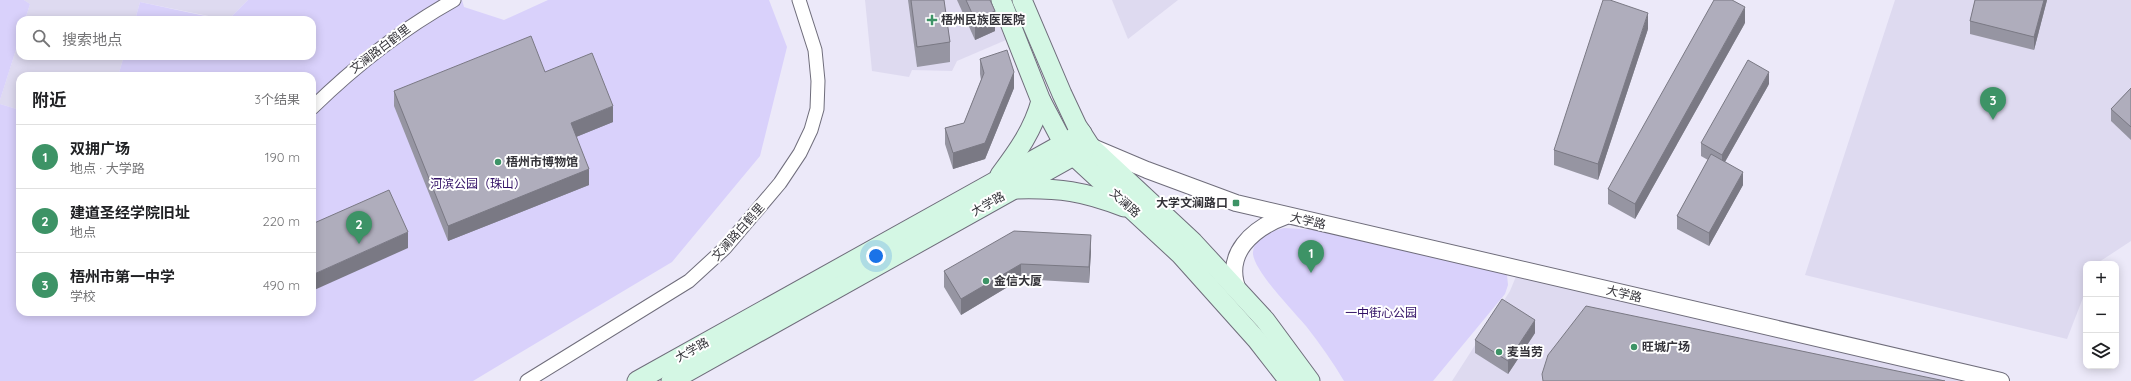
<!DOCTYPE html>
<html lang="zh">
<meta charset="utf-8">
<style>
body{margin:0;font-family:Quicksand,"Noto Sans SC",sans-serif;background:#f6f6f6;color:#202124}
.controls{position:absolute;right:12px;bottom:12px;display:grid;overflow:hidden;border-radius:8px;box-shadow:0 2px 10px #0003}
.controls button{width:36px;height:36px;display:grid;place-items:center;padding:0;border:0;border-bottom:1px solid #e0e0e0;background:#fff;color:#202124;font:20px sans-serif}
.you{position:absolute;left:876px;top:256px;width:14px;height:14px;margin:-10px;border:3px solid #fff;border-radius:50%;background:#1a73e8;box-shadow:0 0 0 6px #1a73e833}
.badge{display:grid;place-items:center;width:26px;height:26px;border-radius:50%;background:#3d9366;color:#fff;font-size:13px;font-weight:700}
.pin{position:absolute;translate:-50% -33px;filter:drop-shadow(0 1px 2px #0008)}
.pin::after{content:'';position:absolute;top:21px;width:14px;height:12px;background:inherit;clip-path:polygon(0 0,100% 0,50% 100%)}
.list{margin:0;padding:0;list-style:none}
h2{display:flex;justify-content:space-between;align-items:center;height:52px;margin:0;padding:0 16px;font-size:17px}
h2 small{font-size:13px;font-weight:400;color:#757577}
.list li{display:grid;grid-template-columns:26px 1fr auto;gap:12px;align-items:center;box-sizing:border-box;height:64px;padding:0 16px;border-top:1px solid #e0e0e0}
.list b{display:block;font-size:15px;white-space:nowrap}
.list p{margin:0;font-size:13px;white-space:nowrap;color:#757577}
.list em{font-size:13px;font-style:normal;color:#757577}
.icon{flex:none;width:22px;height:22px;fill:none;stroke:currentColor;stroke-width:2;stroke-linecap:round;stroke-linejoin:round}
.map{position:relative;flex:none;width:2131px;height:381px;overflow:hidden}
.search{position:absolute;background:#fff;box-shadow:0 2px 10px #0003;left:16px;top:16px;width:300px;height:44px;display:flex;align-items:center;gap:10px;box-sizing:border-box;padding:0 14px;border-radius:12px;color:#757577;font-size:15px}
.panel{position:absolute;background:#fff;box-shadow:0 2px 10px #0003;left:16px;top:72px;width:300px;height:244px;border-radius:12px}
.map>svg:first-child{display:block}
.built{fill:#dedaf0}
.green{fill:#d9d1fb}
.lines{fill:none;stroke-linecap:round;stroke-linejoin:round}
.minor-casing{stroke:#6f6d7b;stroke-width:15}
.tertiary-casing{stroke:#6f6d7b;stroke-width:18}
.secondary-casing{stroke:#6f6d7b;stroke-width:21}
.minor{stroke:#fff;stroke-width:13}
.tertiary{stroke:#fff;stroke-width:16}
.secondary{stroke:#d4f7e4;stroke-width:19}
.wall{fill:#9695a2}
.shaded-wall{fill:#7a7984}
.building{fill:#afadbc;stroke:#7a7984}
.poi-dot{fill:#3d9366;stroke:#fff;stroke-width:1.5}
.labels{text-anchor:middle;stroke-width:4;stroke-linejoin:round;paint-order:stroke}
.poi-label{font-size:12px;font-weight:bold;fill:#343339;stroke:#fff;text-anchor:start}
.street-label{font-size:12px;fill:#343339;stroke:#fff}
.park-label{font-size:12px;fill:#311065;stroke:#fff}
</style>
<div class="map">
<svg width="2131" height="381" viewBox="0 0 2131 381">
<rect width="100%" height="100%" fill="#ece9f9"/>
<g class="built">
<polygon points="24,0 248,0 228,20 140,2 135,20 25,20 30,4"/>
<polygon points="865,0 988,0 1006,40 957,61 952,71 912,70 909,77 872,71"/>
<polygon points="1112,0 1178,0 1128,39"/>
<polygon points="1895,0 2131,0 2131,241 2096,264 2086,264 2086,290 2067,339 1805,275"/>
<polygon points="20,37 20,56 124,56 118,76 20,76 20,110 0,104 0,100"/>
<polygon points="1519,269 2001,381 1452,381 1510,291"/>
</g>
<g class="green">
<polygon points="0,0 24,0 30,4 25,20 20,20 20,37 0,100"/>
<polygon points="248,0 462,0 464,7 504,20 548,0 769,0 787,47 760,156 672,262 473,381 0,381 0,104 20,110 20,312 312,312 312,76 118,76 124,56 312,56 312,20 228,20"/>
<polygon points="140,2 224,20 135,20"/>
<path d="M 1284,228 L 1319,230 L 1498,269 L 1507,275 L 1508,285 L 1505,294 L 1433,381 L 1344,381 C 1333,362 1320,344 1306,326 C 1295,313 1251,268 1253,252 C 1255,235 1270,232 1284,228 Z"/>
</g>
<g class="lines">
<g class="minor-casing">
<g id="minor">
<path d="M 312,108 C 355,66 402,29 454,0"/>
<polyline points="527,381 689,281 725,248 780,183 800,153 811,130 817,109 818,81 815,50 799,0"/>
</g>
</g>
<g class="tertiary-casing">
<g id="tertiary">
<polyline points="1095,148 1147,170 1236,203 2001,381"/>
<path d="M 1239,292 C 1222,254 1253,228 1286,216"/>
</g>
</g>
<g class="secondary-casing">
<g id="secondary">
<polyline points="1001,0 1041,101 1060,137 1074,156 1180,254 1257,340 1289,381"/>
<polyline points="1022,0 1062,94 1077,126 1090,146 1193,242 1265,320 1310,381"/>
<path d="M 1000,175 C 1018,151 1033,130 1041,101"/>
<path d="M 1017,189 C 1060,188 1083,191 1124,207"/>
<polyline points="637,381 1082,133"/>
<polyline points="671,381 1084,150"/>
</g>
</g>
<use href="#minor" class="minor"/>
<use href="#tertiary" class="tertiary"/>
<use href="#secondary" class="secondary"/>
</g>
<g class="wall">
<polygon points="908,0 944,0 950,42 950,62 917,67"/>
<polygon points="957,0 990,0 995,31 975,40"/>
<polygon points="1975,0 2047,0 2034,50 1970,34 1970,21"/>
<polygon points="1745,23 1635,219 1608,204 1608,189"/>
<polygon points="1648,29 1598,180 1554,165 1554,150"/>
<polygon points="980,59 1014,88 985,159 953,169 945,144 945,128 964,123 981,80 980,74"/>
<polygon points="545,72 613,122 576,137 589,185 448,241 394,106 394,91"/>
<polygon points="1769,84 1725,162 1743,185 1709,246 1677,229 1677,216 1708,160 1701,156 1701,143"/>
<polygon points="2131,88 2131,140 2111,121 2111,109"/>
<polygon points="1091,251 1089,283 1021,279 961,315 944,287 944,271"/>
<polygon points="1535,333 1508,374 1475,353 1475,340"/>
</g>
<g class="shaded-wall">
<polygon points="2044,0 2047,0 2034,50 2034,37"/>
<polygon points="1745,7 1745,23 1635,219 1635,204"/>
<polygon points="995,11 995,31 975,40 975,20"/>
<polygon points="1648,13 1648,29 1598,180 1598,164"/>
<polygon points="1014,72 1014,88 985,159 953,169 953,153"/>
<polygon points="1769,72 1769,84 1722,167 1722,155"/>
<polygon points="613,106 613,122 571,139 571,123"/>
<polygon points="589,169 589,185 448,241 448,226"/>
<polygon points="1743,172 1743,185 1709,246 1709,233"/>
<polygon points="408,232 408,248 312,291 312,275"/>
<polygon points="1091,235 1091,251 1089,283 1089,267"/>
<polygon points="1021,264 1021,279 961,315 961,299"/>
<polygon points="1535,320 1535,333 1508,374 1508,361"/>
</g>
<g class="building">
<polygon points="911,0 944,0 950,42 917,47"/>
<polygon points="966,0 990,0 995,11 975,20"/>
<polygon points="1603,0 1610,0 1648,13 1598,164 1554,150"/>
<polygon points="1714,0 1732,0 1745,7 1635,204 1608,189"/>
<polygon points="1975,0 2044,0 2034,37 1970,21"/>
<polygon points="531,36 545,72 592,53 613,106 571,123 589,169 448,226 394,91"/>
<polygon points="1007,50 1014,72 985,143 953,153 945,128 964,123 984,73 980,59"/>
<polygon points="1748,60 1769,72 1722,155 1701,143"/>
<polygon points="2131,88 2131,127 2111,109"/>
<polygon points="1711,154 1743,172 1709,233 1677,216"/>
<polygon points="389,190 408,232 312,275 312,224"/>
<polygon points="1014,231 1091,235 1089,267 1021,264 961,299 944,271"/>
<polygon points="1502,299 1535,320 1508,361 1475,340"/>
<polygon points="1586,306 1945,381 1543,381 1542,374 1548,355"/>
</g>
<g class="poi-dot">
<path d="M930 14h4v4h4v4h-4v4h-4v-4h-4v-4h4z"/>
<circle cx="498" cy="162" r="4"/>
<rect x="1232" y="199" width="8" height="8" rx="2"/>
<circle cx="986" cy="281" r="4"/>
<circle cx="1634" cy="347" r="4"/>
<circle cx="1499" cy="352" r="4"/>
</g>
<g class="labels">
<g class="poi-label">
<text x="941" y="24">梧州民族医医院</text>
<text x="506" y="166">梧州市博物馆</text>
<text x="1228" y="207" text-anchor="end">大学文澜路口</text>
<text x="994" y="285">金信大厦</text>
<text x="1642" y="351">旺城广场</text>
<text x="1507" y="356">麦当劳</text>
</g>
<g class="street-label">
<text transform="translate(380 49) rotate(-37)" y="4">文澜路白鹤里</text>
<text transform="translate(1125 203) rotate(42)" y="4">文澜路</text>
<text transform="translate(988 204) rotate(-29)" y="4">大学路</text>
<text transform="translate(1308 221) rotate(13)" y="4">大学路</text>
<text transform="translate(738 232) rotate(-48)" y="4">文澜路白鹤里</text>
<text transform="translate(1624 294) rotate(13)" y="4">大学路</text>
<text transform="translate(692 350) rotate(-29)" y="4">大学路</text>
</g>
<g class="park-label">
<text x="478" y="188">河滨公园（珠山）</text>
<text x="1381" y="317">一中街心公园</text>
</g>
</g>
</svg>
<div class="controls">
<button>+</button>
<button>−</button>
<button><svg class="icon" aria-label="layers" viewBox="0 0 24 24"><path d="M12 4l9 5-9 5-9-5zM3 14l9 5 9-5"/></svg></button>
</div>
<div class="you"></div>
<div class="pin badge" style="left:1311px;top:273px">1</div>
<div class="pin badge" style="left:359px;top:244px">2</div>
<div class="pin badge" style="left:1993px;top:120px">3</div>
<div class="search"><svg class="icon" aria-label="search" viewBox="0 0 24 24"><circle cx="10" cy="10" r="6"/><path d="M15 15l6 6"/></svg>搜索地点</div>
<section class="panel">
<h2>附近<small>3个结果</small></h2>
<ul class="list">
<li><span class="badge">1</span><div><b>双拥广场</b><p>地点 · 大学路</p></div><em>190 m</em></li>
<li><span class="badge">2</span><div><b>建道圣经学院旧址</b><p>地点</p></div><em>220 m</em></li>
<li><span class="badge">3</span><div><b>梧州市第一中学</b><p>学校</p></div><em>490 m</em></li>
</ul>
</section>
</div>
